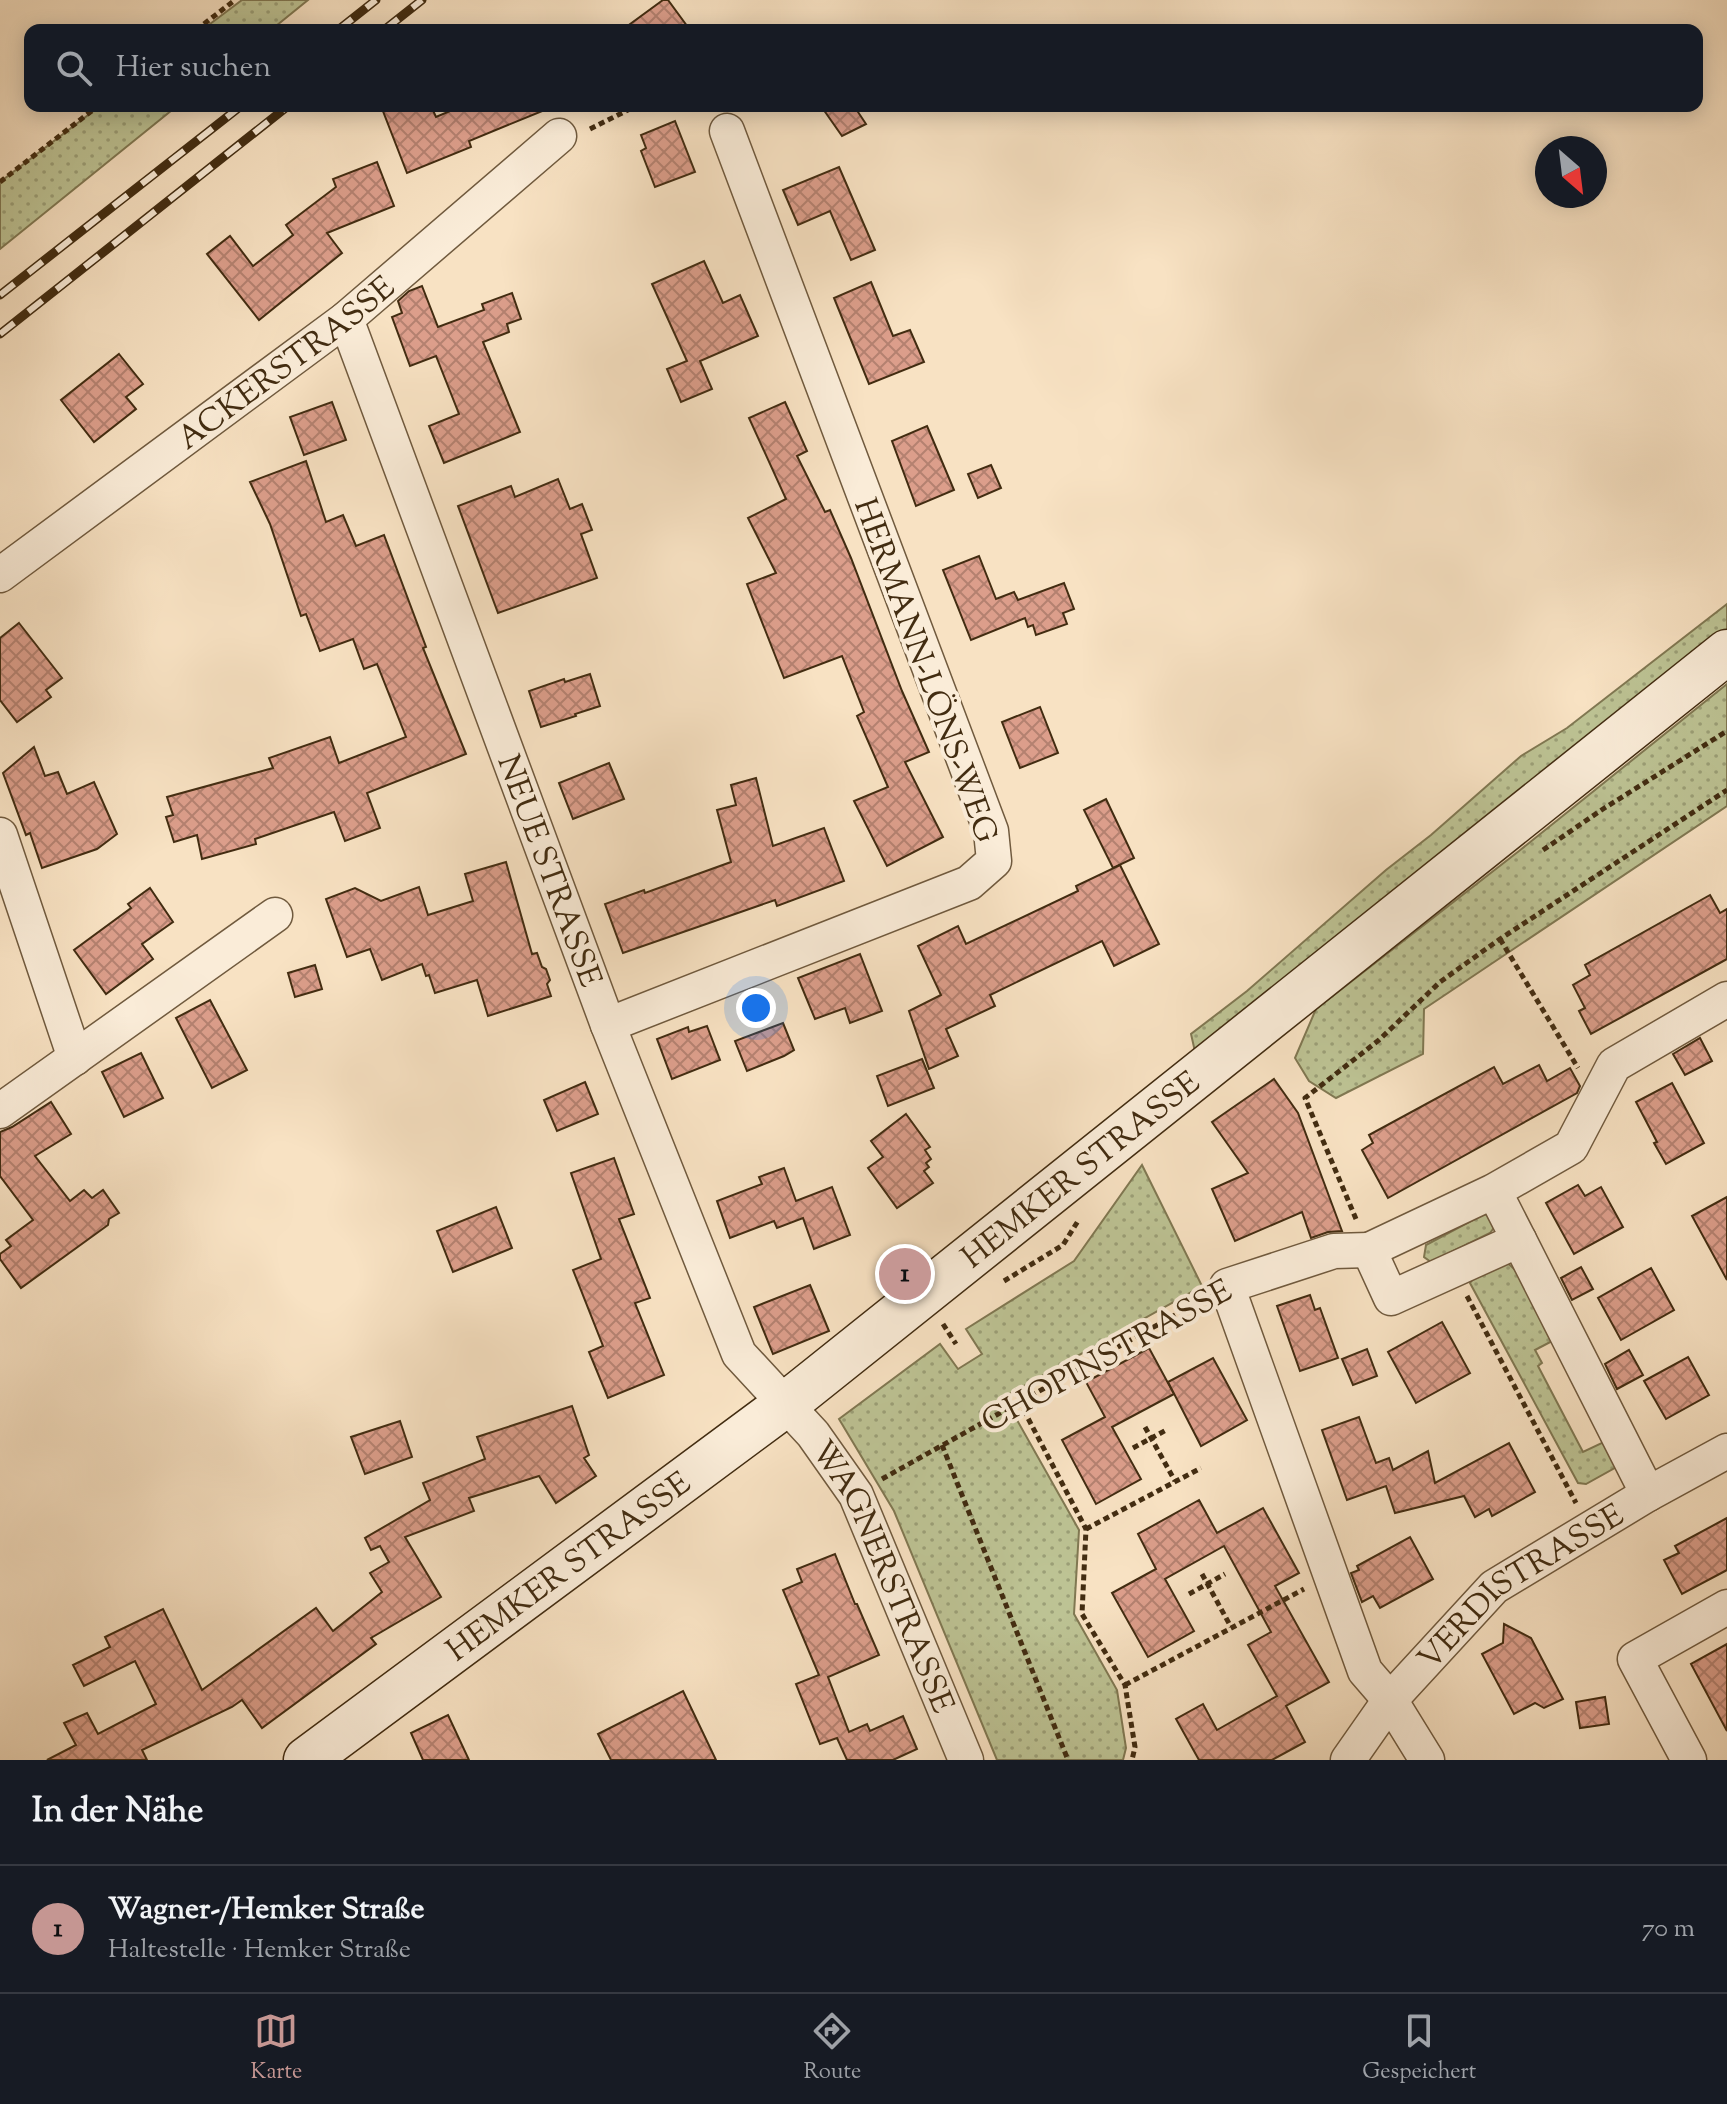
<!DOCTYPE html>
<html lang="de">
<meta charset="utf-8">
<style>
body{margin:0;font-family:"Sorts Mill Goudy",serif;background:#20242c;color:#f1f3f6}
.compass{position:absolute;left:1535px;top:136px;width:72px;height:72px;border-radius:50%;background:#171b24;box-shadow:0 4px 20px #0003;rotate:152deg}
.you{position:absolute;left:756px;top:1008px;width:28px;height:28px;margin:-20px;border:6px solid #fff;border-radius:50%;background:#1a73e8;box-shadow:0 0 0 12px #1a73e833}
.badge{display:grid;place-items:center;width:52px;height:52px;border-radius:50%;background:#c59692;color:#111;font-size:26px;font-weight:700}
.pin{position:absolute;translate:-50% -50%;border:4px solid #fff;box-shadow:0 2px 8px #0006}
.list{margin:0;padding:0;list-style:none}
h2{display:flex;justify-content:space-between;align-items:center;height:104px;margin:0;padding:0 32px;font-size:34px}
h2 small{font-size:26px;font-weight:400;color:#9ea1a6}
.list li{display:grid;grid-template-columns:52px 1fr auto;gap:24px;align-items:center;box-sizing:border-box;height:128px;padding:0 32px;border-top:2px solid #363941}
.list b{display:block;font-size:30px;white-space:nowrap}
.list p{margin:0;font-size:26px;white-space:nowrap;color:#9ea1a6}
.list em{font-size:26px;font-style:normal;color:#9ea1a6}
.icon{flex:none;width:44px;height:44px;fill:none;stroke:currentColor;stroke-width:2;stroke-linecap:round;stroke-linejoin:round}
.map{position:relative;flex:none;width:1727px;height:1760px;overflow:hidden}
.search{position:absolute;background:#171b24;box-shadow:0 4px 20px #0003;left:24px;right:24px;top:24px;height:88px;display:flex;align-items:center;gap:20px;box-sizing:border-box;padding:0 28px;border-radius:16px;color:#9ea1a6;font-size:30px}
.sheet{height:232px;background:#171b24}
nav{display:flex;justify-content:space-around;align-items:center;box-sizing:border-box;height:112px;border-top:2px solid #363941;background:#171b24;font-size:22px;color:#9ea1a6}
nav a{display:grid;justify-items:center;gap:4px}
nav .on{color:#c59692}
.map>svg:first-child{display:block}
.green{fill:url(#green-dots);stroke:#807852;stroke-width:2}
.building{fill:url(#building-cross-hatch);stroke:#422c11;stroke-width:2}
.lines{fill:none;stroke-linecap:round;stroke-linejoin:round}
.street-casing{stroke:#705a3e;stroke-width:37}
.secondary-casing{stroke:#422c11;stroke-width:47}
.path{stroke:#422c11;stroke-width:5;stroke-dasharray:6 4;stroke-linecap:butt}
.street{stroke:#faecd8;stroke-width:34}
.secondary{stroke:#faecd8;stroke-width:44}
.rail-casing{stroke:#422c11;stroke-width:9}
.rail{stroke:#faecd8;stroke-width:6;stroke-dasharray:18;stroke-linecap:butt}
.labels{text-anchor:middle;stroke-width:8;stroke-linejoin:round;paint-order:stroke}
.street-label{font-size:32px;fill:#422c11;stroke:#faecd8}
</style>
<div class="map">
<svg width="1727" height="1760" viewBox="0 0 1727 1760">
<defs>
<pattern id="green-dots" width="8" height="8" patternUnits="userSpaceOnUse" patternTransform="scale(2)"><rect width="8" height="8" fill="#bdc394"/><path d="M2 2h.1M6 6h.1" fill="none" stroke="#9b9f77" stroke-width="1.8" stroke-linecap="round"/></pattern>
<pattern id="building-cross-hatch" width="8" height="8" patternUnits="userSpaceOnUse" patternTransform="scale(2)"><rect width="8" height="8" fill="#dc9e8b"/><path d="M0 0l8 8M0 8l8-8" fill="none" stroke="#b48170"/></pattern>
</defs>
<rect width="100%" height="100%" fill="#f8e2c3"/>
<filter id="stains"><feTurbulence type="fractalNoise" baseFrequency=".0025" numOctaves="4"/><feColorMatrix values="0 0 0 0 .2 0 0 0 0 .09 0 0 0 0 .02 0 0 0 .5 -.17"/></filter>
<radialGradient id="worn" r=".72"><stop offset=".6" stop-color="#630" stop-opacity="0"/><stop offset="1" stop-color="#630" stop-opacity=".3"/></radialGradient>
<g class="green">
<polygon points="242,0 308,0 271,30 202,30"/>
<polygon points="100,106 177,106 0,249 0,182"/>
<polygon points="1727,604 1727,632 1196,1056 1191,1034 1247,991 1386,870 1431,835 1521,756 1567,728"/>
<polygon points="1727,684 1727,806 1424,1009 1423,1054 1336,1098 1309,1081 1295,1058 1316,1009 1519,851"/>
<polygon points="1142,1165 1202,1286 1004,1397 1079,1530 1074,1614 1117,1690 1126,1748 1123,1760 997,1760 894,1511 839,1419 940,1344 958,1369 982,1354 966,1329 1074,1261"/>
<polygon points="1484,1214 1492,1216 1496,1225 1490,1233 1431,1262 1424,1257 1426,1245"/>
<polygon points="1505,1261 1520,1274 1556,1339 1535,1350 1542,1363 1538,1366 1583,1452 1608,1440 1620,1465 1586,1484 1578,1483 1470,1283 1478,1273"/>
</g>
<g class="building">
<polygon points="663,0 668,0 690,30 622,30"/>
<polygon points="381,106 431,106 436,117 462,106 552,107 469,141 471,147 407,173"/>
<polygon points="821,106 854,106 866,124 842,136"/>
<polygon points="675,121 695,172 655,187 641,151 646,148 641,135"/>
<polygon points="377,162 394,206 327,233 342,253 259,320 207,254 230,236 253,266 293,235 286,225 336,187 333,179"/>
<polygon points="839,167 875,250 851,260 830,211 798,225 783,190"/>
<polygon points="704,261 723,303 740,295 758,336 700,361 712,389 681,402 667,369 687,361 652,284"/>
<polygon points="871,282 893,336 910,330 924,362 869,384 834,298"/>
<polygon points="422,286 438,327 484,310 482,304 512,293 521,319 507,324 509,332 483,342 520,432 444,463 429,426 459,414 436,356 410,366 392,317 402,313 398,301 409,291"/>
<polygon points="119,354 143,384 126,397 136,409 94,442 61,400"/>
<polygon points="332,402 346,440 304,455 290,417"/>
<polygon points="785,402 807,451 797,456 825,512 830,510 851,558 902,691 929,752 905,762 943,837 887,866 854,801 888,787 857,716 864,712 842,656 784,678 747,584 776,573 748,518 786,499 749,418"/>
<polygon points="927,426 954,490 916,506 892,441"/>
<polygon points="306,461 326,522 343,515 356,546 384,535 426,647 423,648 466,754 367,793 380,828 345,841 334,812 255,839 256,844 202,859 197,835 174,842 166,817 173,815 167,797 273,768 269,758 330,737 339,763 406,737 377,664 364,669 353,639 320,651 306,614 301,616 270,524 250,482"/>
<polygon points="991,465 1001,488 978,498 968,474"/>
<polygon points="558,479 570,509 582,504 592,530 581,534 597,578 498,613 458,506 511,486 515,497"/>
<polygon points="979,556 996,599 1014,592 1018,600 1064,583 1074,609 1063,613 1067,624 1036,635 1033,625 1028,627 1025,618 971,640 943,570"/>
<polygon points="19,623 62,678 46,690 51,697 17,722 0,700 0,638"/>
<polygon points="590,674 600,706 575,714 576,716 541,727 529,691 564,679 565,682"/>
<polygon points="1040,707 1058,753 1020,768 1002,722"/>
<polygon points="34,747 45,776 58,772 67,794 94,782 117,834 97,849 42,868 30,833 26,835 3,773"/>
<polygon points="609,763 624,799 573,819 559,783"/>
<polygon points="756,778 773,846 824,828 844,881 777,906 775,900 623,953 605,904 644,890 645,893 731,862 717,810 736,805 731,785"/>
<polygon points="1106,799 1134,858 1113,868 1084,810"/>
<polygon points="506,862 532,954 537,953 542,967 546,969 550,980 547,984 551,996 488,1016 477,980 435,993 429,975 426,976 422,964 382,980 370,949 347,957 326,899 355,888 381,901 419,887 428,915 473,901 465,874"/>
<polygon points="1120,865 1159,944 1114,966 1102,941 990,995 995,1006 946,1029 958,1056 929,1069 909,1011 941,995 918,946 958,926 966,944 1078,891 1076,886"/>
<polygon points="150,888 173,922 142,944 153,959 106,994 74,950 131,908 128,904"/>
<polygon points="1710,895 1720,913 1727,909 1727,959 1591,1034 1579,1011 1585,1008 1573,985 1590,975 1585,965"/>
<polygon points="860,954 882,1011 850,1023 845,1008 815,1019 798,978"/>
<polygon points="315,965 322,989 295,997 288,973"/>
<polygon points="210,1000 247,1070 212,1088 176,1018"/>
<polygon points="783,1023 794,1050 784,1056 747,1071 735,1041"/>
<polygon points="707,1026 720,1060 672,1079 657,1039 688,1027 689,1032"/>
<polygon points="1700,1038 1712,1061 1685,1075 1673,1054"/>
<polygon points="141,1053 163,1098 124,1117 102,1072"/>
<polygon points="922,1059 934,1088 888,1106 877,1076"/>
<polygon points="1539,1065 1547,1081 1570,1068 1580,1086 1577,1093 1388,1198 1362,1150 1373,1143 1369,1135 1494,1067 1503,1084"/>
<polygon points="1274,1079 1298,1113 1342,1231 1328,1232 1311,1238 1302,1212 1235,1241 1212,1189 1248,1173 1212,1122"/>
<polygon points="585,1082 598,1114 557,1131 544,1100"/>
<polygon points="1672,1083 1704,1143 1666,1164 1654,1143 1657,1142 1636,1102"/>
<polygon points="51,1102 71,1134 35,1156 70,1201 84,1190 92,1198 103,1190 119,1213 109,1219 108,1225 21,1288 0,1259 0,1254 11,1246 6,1240 33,1220 0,1176 0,1132 12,1127"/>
<polygon points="906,1114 930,1147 925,1150 931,1159 926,1163 929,1167 924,1171 933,1183 897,1208 868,1168 883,1157 871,1141"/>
<polygon points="614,1158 634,1214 619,1219 650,1298 635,1303 664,1375 608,1398 589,1352 603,1346 573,1270 601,1259 571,1173"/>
<polygon points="784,1168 796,1201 832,1187 850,1235 814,1249 803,1218 777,1228 774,1221 730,1238 717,1201 762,1184 759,1177"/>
<polygon points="1578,1185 1585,1196 1601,1187 1623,1227 1574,1254 1546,1203"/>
<polygon points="1727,1197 1727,1280 1692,1216"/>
<polygon points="496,1207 512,1248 453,1272 437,1231"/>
<polygon points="1581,1267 1593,1289 1572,1300 1561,1278"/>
<polygon points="1651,1268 1674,1310 1621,1340 1598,1298"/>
<polygon points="810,1285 829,1331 773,1354 754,1307"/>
<polygon points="1310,1295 1315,1310 1320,1308 1338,1358 1300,1371 1277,1306"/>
<polygon points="1442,1322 1470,1373 1416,1403 1388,1352"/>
<polygon points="1149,1348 1174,1394 1112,1427 1141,1479 1096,1504 1062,1440 1105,1417 1086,1382"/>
<polygon points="1367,1349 1377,1376 1353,1385 1342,1359"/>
<polygon points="1629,1350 1643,1375 1617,1389 1605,1364"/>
<polygon points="1688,1357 1709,1395 1666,1419 1644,1381"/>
<polygon points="1213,1358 1247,1420 1201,1446 1168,1382"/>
<polygon points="572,1406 589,1455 584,1458 596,1476 556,1503 539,1476 469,1498 474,1511 405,1537 441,1597 371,1638 376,1644 262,1728 242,1700 232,1707 142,1750 147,1760 47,1760 76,1745 64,1723 87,1713 98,1734 156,1704 135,1661 84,1686 73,1665 110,1647 105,1637 163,1609 202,1690 316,1608 333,1631 382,1592 370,1573 389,1562 380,1546 371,1550 365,1538 430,1500 423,1483 485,1459 477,1437"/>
<polygon points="1359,1417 1376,1463 1389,1458 1393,1470 1428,1451 1435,1483 1509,1443 1535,1492 1492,1516 1489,1509 1475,1517 1464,1496 1395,1513 1386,1486 1347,1500 1322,1430"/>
<polygon points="400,1421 412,1457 365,1474 351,1437"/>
<polygon points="1199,1500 1217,1533 1263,1508 1299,1573 1275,1586 1329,1682 1286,1706 1305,1742 1272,1760 1199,1760 1176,1719 1203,1704 1217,1730 1277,1696 1248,1645 1271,1632 1224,1546 1165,1579 1194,1631 1148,1657 1112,1593 1156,1569 1138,1534"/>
<polygon points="1727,1518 1727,1570 1682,1594 1664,1560 1679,1553 1675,1546"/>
<polygon points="1410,1537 1433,1579 1380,1608 1373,1596 1362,1602 1351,1573 1359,1570 1357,1566"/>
<polygon points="835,1554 855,1604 857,1604 879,1655 828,1677 849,1732 867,1724 870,1731 903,1716 917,1749 893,1760 847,1760 837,1738 820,1744 796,1684 819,1675 783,1590 802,1582 797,1569"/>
<polygon points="1504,1624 1531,1638 1563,1699 1544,1708 1535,1703 1514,1714 1482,1654 1503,1643"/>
<polygon points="1727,1644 1727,1731 1691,1664"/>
<polygon points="683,1691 716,1760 611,1760 598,1734"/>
<polygon points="1605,1697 1609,1724 1580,1728 1576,1702"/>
<polygon points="448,1715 469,1760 423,1760 411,1733"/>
</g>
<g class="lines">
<g class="street-casing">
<g id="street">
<path id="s1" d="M 346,319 L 608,1025 L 739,1354 L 813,1434 L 856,1495 L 966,1760"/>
<path id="s2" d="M 0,575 L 346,319 L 559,136"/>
<polyline points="0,835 75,1058"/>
<polyline points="608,1025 969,883 994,861 991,831 727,131"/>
<polyline points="0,1111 275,915"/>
<polyline points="1494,1191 1519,1240 1391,1298 1369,1250 1494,1191 1571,1147 1614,1065 1727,999"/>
<polyline points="1519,1240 1648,1494"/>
<polyline points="1369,1250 1334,1251 1227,1286 1365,1671 1390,1700 1427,1760"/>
<path id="s3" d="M 1348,1760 L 1390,1700 L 1494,1587 L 1648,1494 L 1727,1451"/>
<polyline points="1689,1760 1635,1659 1727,1607"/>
</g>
</g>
<g class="secondary-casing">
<g id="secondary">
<path id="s4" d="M 306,1760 L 786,1404 L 1727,652"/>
</g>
</g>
<g class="path">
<polyline points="196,30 235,0"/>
<polyline points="590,129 636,106"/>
<polyline points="0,182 98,106"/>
<polyline points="1543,850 1603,809 1727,731"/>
<polyline points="1500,939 1578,1068"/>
<polyline points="1356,1219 1305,1098 1379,1040 1440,982 1500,939 1727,790"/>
<polyline points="1004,1281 1063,1245 1078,1221"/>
<polyline points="1467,1296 1576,1503"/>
<polyline points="943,1324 956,1344"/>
<polyline points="1019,1401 1086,1529 1082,1614 1125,1685 1135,1747 1132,1760"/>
<polyline points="1145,1427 1175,1481"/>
<polyline points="942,1445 1068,1760"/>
<polyline points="1133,1448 1168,1429"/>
<polyline points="882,1479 1202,1300"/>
<polyline points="1086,1529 1201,1468"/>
<polyline points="1202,1574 1231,1627"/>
<polyline points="1189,1594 1225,1574"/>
<polyline points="1125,1685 1304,1589"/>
</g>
<use href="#street" class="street"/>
<use href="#secondary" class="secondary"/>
<g class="rail-casing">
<g id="rail">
<polyline points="338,30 376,0"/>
<polyline points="384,30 422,0"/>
<polyline points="0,295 241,106"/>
<polyline points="0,334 288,106"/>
</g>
</g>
<use href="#rail" class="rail"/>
</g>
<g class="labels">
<g class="street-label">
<text dy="11" stroke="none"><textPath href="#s2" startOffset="356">ACKERSTRASSE</textPath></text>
<text transform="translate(927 670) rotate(70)" y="11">HERMANN-LÖNS-WEG</text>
<text dy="11" stroke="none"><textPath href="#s1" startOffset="588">NEUE STRASSE</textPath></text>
<text dy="11" stroke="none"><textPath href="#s4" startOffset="974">HEMKER STRASSE</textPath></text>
<text transform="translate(1106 1355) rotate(-29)" y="11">CHOPINSTRASSE</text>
<text dy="11" stroke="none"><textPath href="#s4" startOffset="326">HEMKER STRASSE</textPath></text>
<text dy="11" stroke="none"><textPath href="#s1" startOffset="1376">WAGNERSTRASSE</textPath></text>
<text dy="11" stroke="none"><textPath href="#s3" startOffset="248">VERDISTRASSE</textPath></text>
</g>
</g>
<rect width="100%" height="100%" filter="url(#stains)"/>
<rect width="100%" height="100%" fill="url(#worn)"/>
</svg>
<svg class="compass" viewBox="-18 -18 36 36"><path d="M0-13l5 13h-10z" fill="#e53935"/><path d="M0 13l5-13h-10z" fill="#9ea1a6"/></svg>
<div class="you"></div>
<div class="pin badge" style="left:905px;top:1274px">1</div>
<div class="search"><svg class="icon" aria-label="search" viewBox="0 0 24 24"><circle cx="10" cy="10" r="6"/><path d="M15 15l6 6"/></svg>Hier suchen</div>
</div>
<section class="sheet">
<h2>In der Nähe<small></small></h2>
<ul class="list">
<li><span class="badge">1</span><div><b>Wagner-/Hemker Straße</b><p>Haltestelle · Hemker Straße</p></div><em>70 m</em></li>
</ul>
</section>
<nav>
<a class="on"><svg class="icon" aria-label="map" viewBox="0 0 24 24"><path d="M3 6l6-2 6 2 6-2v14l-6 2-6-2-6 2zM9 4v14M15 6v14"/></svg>Karte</a>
<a><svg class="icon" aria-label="directions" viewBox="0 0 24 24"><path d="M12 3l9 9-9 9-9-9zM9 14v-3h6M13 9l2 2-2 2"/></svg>Route</a>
<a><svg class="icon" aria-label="saved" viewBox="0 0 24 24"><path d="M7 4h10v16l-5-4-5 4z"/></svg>Gespeichert</a>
</nav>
